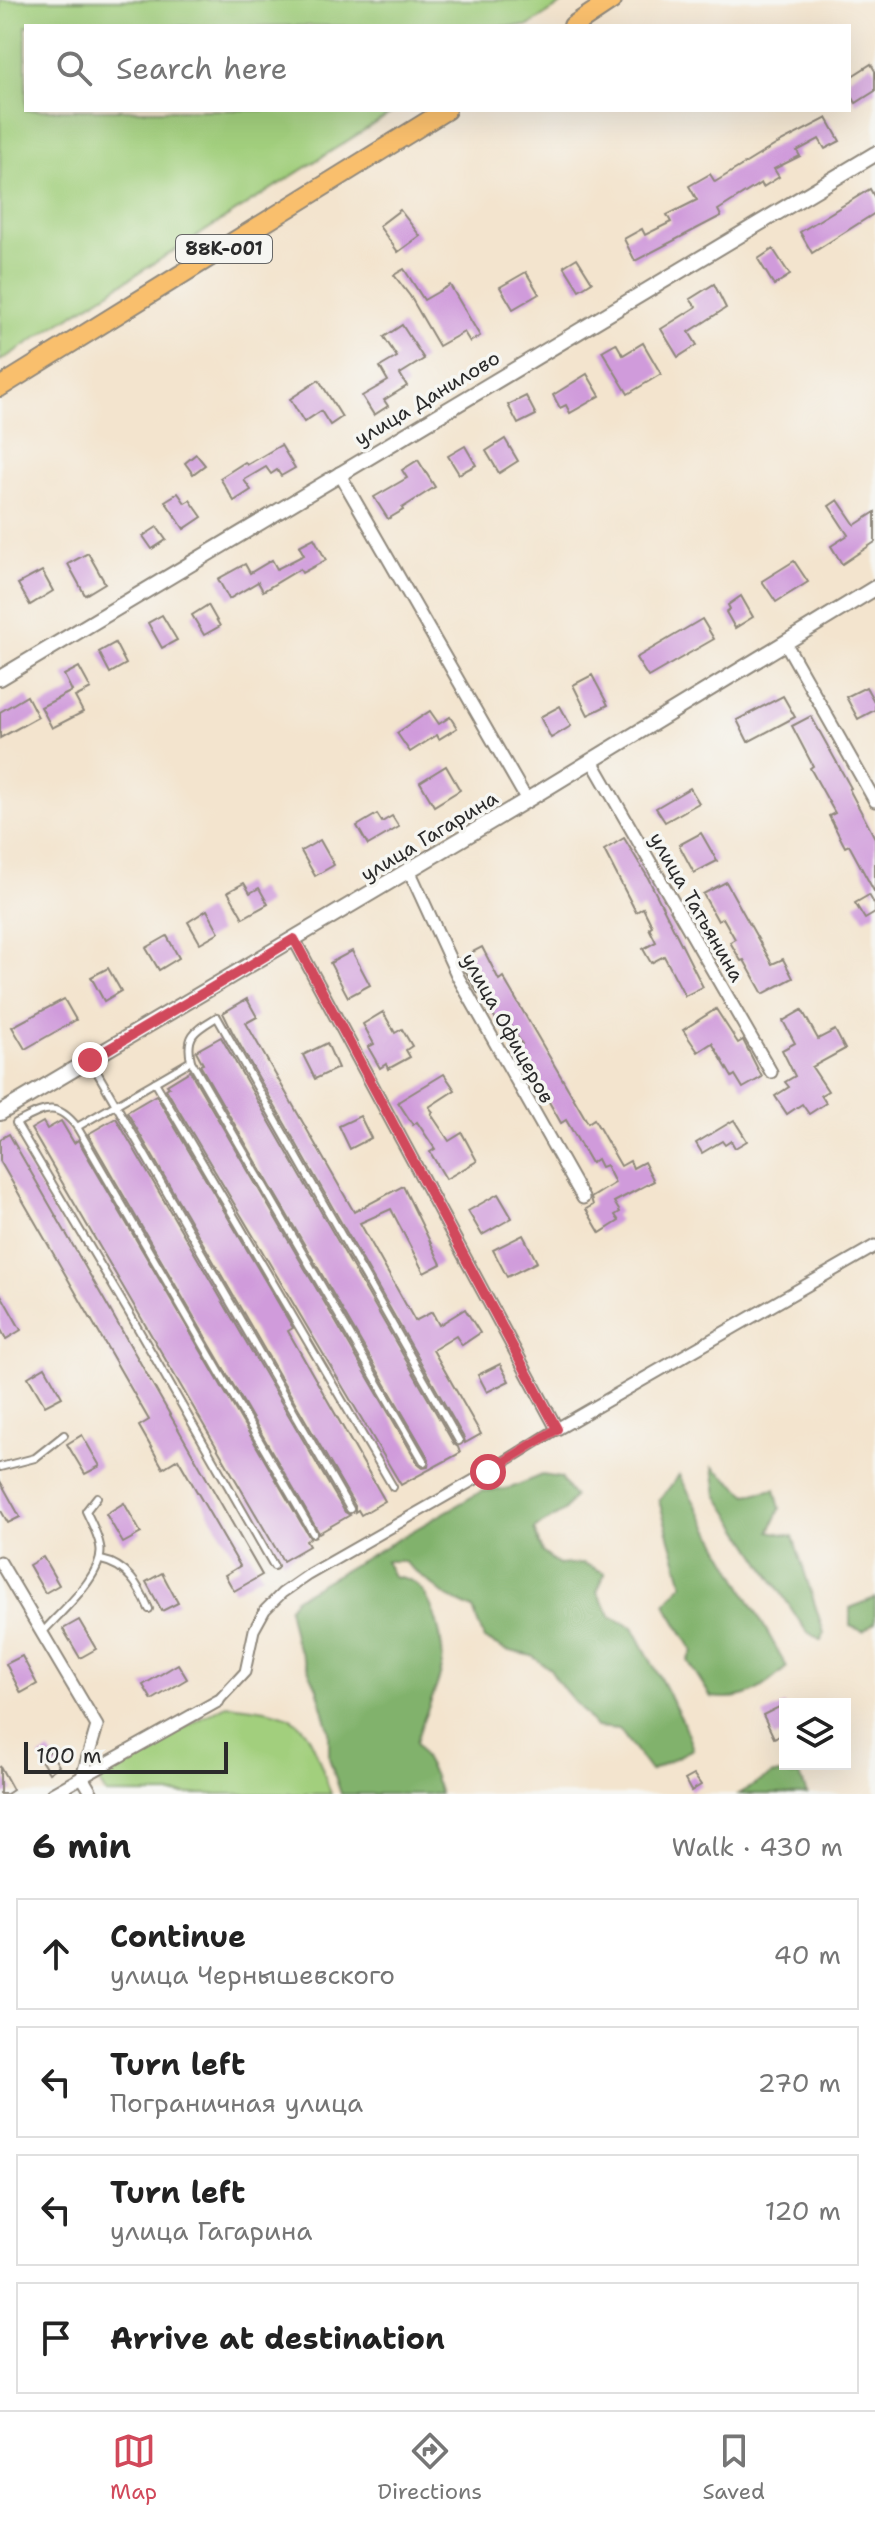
<!DOCTYPE html>
<meta charset="utf-8">
<style>
body{margin:0;font-family:"Shantell Sans",sans-serif;background:#f6f6f6;color:#222}
.controls{position:absolute;right:24px;bottom:24px;display:grid;overflow:hidden;border-radius:0px;box-shadow:0 8px 32px #0002}
.controls button{width:72px;height:72px;display:grid;place-items:center;padding:0;border:0;border-bottom:2px solid #e0e0e0;background:#fff;color:#222;font:40px sans-serif}
.scale{position:absolute;left:24px;bottom:20px;width:204px;box-sizing:border-box;padding-left:8px;border:4px solid #2b2b2b;border-top:0;font-size:22px;line-height:28px;white-space:nowrap;color:#2b2b2b;-webkit-text-stroke:6px #f6f6f2;paint-order:stroke}
.stop{position:absolute;width:24px;height:24px;margin:-18px;border:6px solid #d1495b;border-radius:50%;background:#fff}
.stop.end{background:#d1495b;border-color:#fff;box-shadow:0 2px 8px #0008}
.list{margin:0;padding:0;list-style:none}
h2{display:flex;justify-content:space-between;align-items:center;height:104px;margin:0;padding:0 32px;font-size:34px}
h2 small{font-size:26px;font-weight:400;color:#767676}
.list li{display:grid;grid-template-columns:52px 1fr auto;gap:24px;align-items:center;box-sizing:border-box;height:112px;margin:0 16px 16px;padding:0 16px;border:2px solid #e0e0e0;border-radius:0px}
.list b{display:block;font-size:30px;white-space:nowrap}
.list p{margin:0;font-size:26px;white-space:nowrap;color:#767676}
.list em{font-size:26px;font-style:normal;color:#767676}
.icon{flex:none;width:44px;height:44px;fill:none;stroke:currentColor;stroke-width:2;stroke-linecap:round;stroke-linejoin:round}
.map{position:relative;flex:none;width:875px;height:1794px;overflow:hidden}
.search{position:absolute;background:#fff;box-shadow:0 8px 32px #0002;left:24px;right:24px;top:24px;height:88px;display:flex;align-items:center;gap:20px;box-sizing:border-box;padding:0 28px;border-radius:0px;color:#767676;font-size:30px}
.sheet{height:616px;background:#fff}
nav{display:flex;justify-content:space-around;align-items:center;box-sizing:border-box;height:112px;border-top:2px solid #e0e0e0;background:#fff;font-size:22px;color:#767676}
nav a{display:grid;justify-items:center;gap:4px}
nav .on{color:#d1495b}
.map>svg:first-child{display:block}
.green{fill:#a2cf7d;stroke:#667d54;stroke-width:2}
.forest{fill:#81b26c;stroke:#566e4c;stroke-width:2}
.building{fill:#d09bdb}
.lines{fill:none;stroke-linecap:round;stroke-linejoin:round}
.service-casing{stroke:#8f887c;stroke-width:10}
.pedestrian-casing{stroke:#8f887c;stroke-width:13}
.minor-casing{stroke:#8f887c;stroke-width:15}
.tertiary-casing{stroke:#8f887c;stroke-width:18}
.primary-casing{stroke:#8f887c;stroke-width:22}
.service{stroke:#fff;stroke-width:6}
.pedestrian{stroke:#fff;stroke-width:9}
.minor{stroke:#fff;stroke-width:11}
.tertiary{stroke:#fff;stroke-width:14}
.primary{stroke:#f9bf6d;stroke-width:18}
.route{stroke:#d1495b;stroke-width:10}
.labels{text-anchor:middle;stroke-width:7;stroke-linejoin:round;paint-order:stroke}
.shield{fill:#f6f6f2;stroke:#686867;stroke-width:2}
.shield-label{font-size:18px;font-weight:bold;fill:#2b2b2b}
.street-label{font-size:20px;fill:#2b2b2b;stroke:#f6f6f2}
</style>
<div class="map">
<svg width="875" height="1794" viewBox="0 0 875 1794">
<rect width="100%" height="100%" fill="#f6f6f2"/>
<filter id="ink" filterUnits="userSpaceOnUse"><feTurbulence type="fractalNoise" baseFrequency=".0125" numOctaves="2"/><feDisplacementMap in="SourceGraphic" scale="16" xChannelSelector="R" yChannelSelector="G"/><feConvolveMatrix kernelMatrix="1 2 1 2 8 2 1 2 1" color-interpolation-filters="sRGB"/></filter>
<filter id="wash" filterUnits="userSpaceOnUse"><feTurbulence type="fractalNoise" baseFrequency=".006" numOctaves="4" result="noise"/><feDisplacementMap in="SourceGraphic" scale="32" xChannelSelector="R" yChannelSelector="G"/><feGaussianBlur stdDeviation="1.8" result="paint"/><feColorMatrix in="noise" values="0 0 0 0 0 0 0 0 0 0 0 0 0 0 0 0 0 1.4 0 .05"/><feComposite in="paint" operator="in"/></filter>
<g filter="url(#wash)">
<rect width="100%" height="100%" fill="#f3e4ce"/>
<g class="green">
<polygon points="0,0 568,0 528,26 26,26 26,110 396,110 0,361"/>
<path d="M 226,1705 C 308,1713 305,1719 331,1794 L 106,1794 L 95,1776 Z"/>
</g>
<g class="forest">
<polygon points="713,1467 748,1495 775,1489 780,1509 770,1531 793,1536 824,1633 822,1641 806,1631 717,1495"/>
<path d="M 542,1475 L 561,1478 L 574,1497 L 564,1511 L 534,1529 L 542,1552 L 559,1565 L 583,1563 L 605,1573 L 597,1592 L 611,1617 L 633,1627 L 682,1720 L 693,1749 L 650,1771 L 619,1729 L 596,1727 L 562,1687 L 550,1669 L 532,1656 L 505,1650 L 484,1639 L 473,1609 L 447,1597 L 403,1561 L 385,1561 L 393,1576 C 398,1577 407,1578 411,1581 C 434,1594 447,1648 441,1672 C 435,1696 422,1718 416,1743 L 433,1774 L 440,1794 L 341,1794 L 329,1758 L 329,1730 L 317,1688 L 295,1641 L 288,1608 L 296,1598 L 482,1491 L 508,1489 Z"/>
<path d="M 679,1475 L 787,1667 C 761,1690 746,1702 711,1697 L 688,1661 L 693,1651 L 665,1604 L 683,1584 L 659,1501 Z"/>
<polygon points="875,1598 875,1622 863,1631 850,1626 850,1608"/>
<polygon points="773,1774 800,1775 807,1794 739,1794"/>
</g>
<g id="blocks">
<g class="building">
<polygon points="871,64 875,71 875,91 856,103 849,91 849,78"/>
<polygon points="827,118 840,141 825,149 819,139 797,151 800,156 774,169 779,177 763,187 761,183 718,210 721,216 635,261 624,239 642,229 645,235 671,222 667,215 697,200 689,186 710,174 715,182 777,144"/>
<polygon points="870,189 875,198 875,213 812,253 800,232"/>
<polygon points="400,210 420,236 398,252 379,226"/>
<polygon points="773,249 790,275 774,285 758,259"/>
<polygon points="577,258 592,282 579,290 564,266"/>
<polygon points="404,269 424,300 450,285 480,336 470,342 464,332 439,346 410,296 394,275"/>
<polygon points="526,272 539,294 513,309 500,287"/>
<polygon points="714,284 726,308 689,332 697,345 678,357 661,329 696,307 690,299"/>
<polygon points="402,325 424,359 400,374 407,386 384,400 388,406 374,415 362,396 388,381 380,367 397,357 384,337"/>
<polygon points="616,343 623,355 643,343 661,374 628,394 602,351"/>
<polygon points="587,374 600,396 570,413 566,405 560,408 553,395"/>
<polygon points="319,380 342,417 330,425 321,411 304,422 290,399"/>
<polygon points="526,396 536,415 518,424 508,405"/>
<polygon points="505,439 518,461 499,473 486,451"/>
<polygon points="281,445 295,468 281,476 277,470 271,474 266,467 244,480 251,490 234,501 220,478 245,462 247,465"/>
<polygon points="465,446 476,465 459,474 448,456"/>
<polygon points="196,454 205,465 193,474 185,463"/>
<polygon points="418,460 435,487 402,508 403,510 388,519 374,497 407,478 402,470"/>
<polygon points="178,493 185,503 190,500 202,517 184,529 165,501"/>
<polygon points="838,500 855,525 875,512 875,542 842,564 831,546 848,535 829,506"/>
<polygon points="157,527 166,540 152,549 143,536"/>
<polygon points="314,538 326,560 302,573 300,569 263,591 258,582 229,599 218,579 245,564 250,573 272,560 277,569 304,555 299,546"/>
<polygon points="88,553 105,583 85,595 68,564"/>
<polygon points="794,561 808,582 776,602 762,581"/>
<polygon points="42,571 53,591 30,605 18,584"/>
<polygon points="741,596 753,617 735,628 726,612 730,609 728,605"/>
<polygon points="208,605 220,626 204,635 192,615"/>
<polygon points="162,615 177,640 162,648 148,623"/>
<polygon points="702,619 714,639 648,677 636,658"/>
<polygon points="115,643 126,664 110,673 99,652"/>
<polygon points="79,667 91,689 75,697 83,712 52,728 41,707 72,691 64,675"/>
<polygon points="592,675 608,705 588,715 573,685"/>
<polygon points="866,687 875,703 875,710 858,719 846,697"/>
<polygon points="27,696 38,717 0,738 0,712"/>
<polygon points="783,696 795,717 748,742 737,720"/>
<polygon points="560,706 571,726 551,738 540,717"/>
<polygon points="430,711 439,724 450,717 457,728 439,739 437,735 410,752 397,733"/>
<polygon points="811,716 851,788 849,789 875,838 875,893 849,845 845,847 829,816 835,813 810,768 813,766 792,726"/>
<polygon points="446,766 460,790 434,806 420,782"/>
<polygon points="690,788 699,803 665,822 656,808"/>
<polygon points="377,814 382,822 392,816 399,827 368,845 357,826"/>
<polygon points="701,833 717,861 694,873 679,845"/>
<polygon points="624,838 647,876 703,987 685,996 664,956 651,963 643,949 656,942 649,928 652,926 643,908 636,912 604,850"/>
<polygon points="320,840 334,865 315,876 301,851"/>
<polygon points="726,882 772,964 783,959 793,978 763,994 744,960 741,961 730,942 735,939 723,918 718,921 703,894"/>
<polygon points="244,883 250,893 259,888 268,904 243,918 228,892"/>
<polygon points="869,895 875,905 875,913 865,919 855,903"/>
<polygon points="207,910 219,932 200,943 188,922"/>
<polygon points="167,936 179,958 159,970 146,948"/>
<polygon points="482,947 499,980 503,977 588,1123 594,1119 621,1166 630,1161 633,1168 644,1162 654,1181 614,1202 620,1212 615,1215 619,1221 600,1233 586,1209 593,1205 591,1198 615,1183 606,1165 601,1167 597,1159 591,1163 566,1120 561,1123 528,1065 522,1069 512,1050 522,1044 510,1025 506,1019 498,1023 481,993 478,994 459,959"/>
<polygon points="352,951 370,985 348,997 330,963"/>
<polygon points="108,968 121,991 104,1001 91,977"/>
<polygon points="64,999 76,1020 25,1049 12,1027"/>
<polygon points="247,999 257,1017 246,1023 354,1212 403,1186 441,1264 424,1273 391,1209 360,1223 415,1321 432,1312 439,1325 465,1309 480,1333 462,1345 456,1336 433,1350 481,1434 465,1443 464,1438 232,1031 223,1013"/>
<polygon points="716,1009 738,1043 743,1040 762,1077 743,1088 735,1075 732,1077 712,1043 698,1052 683,1030"/>
<polygon points="802,1010 818,1039 835,1030 845,1049 812,1067 828,1091 821,1095 826,1103 809,1114 802,1104 787,1114 775,1096 789,1087 785,1082 795,1076 782,1050 795,1043 783,1021"/>
<polygon points="383,1012 395,1033 402,1029 412,1046 406,1050 410,1057 388,1069 386,1064 380,1068 368,1047 374,1044 363,1024"/>
<polygon points="221,1037 454,1444 458,1447 460,1453 401,1485 166,1089 169,1087 167,1085 190,1071 419,1465 423,1468 428,1467 429,1459 200,1065 203,1064 196,1051"/>
<polygon points="327,1043 338,1068 315,1079 303,1055"/>
<polygon points="444,1074 455,1090 429,1107 433,1112 431,1114 449,1141 462,1133 477,1161 446,1179 430,1152 435,1149 417,1122 413,1125 398,1102"/>
<polygon points="156,1095 293,1328 288,1331 385,1501 361,1515 358,1510 355,1512 355,1506 127,1112"/>
<polygon points="360,1116 371,1138 350,1149 339,1126"/>
<polygon points="116,1118 345,1512 350,1515 319,1533 88,1134"/>
<polygon points="734,1120 747,1141 735,1148 731,1141 725,1145 722,1141 702,1153 696,1143"/>
<polygon points="61,1121 74,1143 78,1140 310,1538 306,1541 309,1546 283,1561 31,1129 43,1122 47,1129"/>
<polygon points="9,1134 262,1575 234,1591 225,1575 240,1566 178,1459 163,1468 139,1426 149,1420 0,1161 0,1139"/>
<polygon points="498,1194 512,1218 482,1235 468,1211"/>
<polygon points="523,1235 537,1262 507,1277 493,1250"/>
<polygon points="0,1293 21,1330 6,1339 0,1328"/>
<polygon points="500,1364 509,1381 487,1392 478,1375"/>
<polygon points="45,1367 62,1397 45,1406 28,1377"/>
<polygon points="82,1435 100,1466 85,1474 67,1444"/>
<polygon points="0,1481 20,1517 8,1523 0,1509"/>
<polygon points="124,1503 141,1533 123,1543 106,1514"/>
<polygon points="43,1557 59,1585 45,1593 29,1565"/>
<polygon points="162,1573 178,1603 162,1611 146,1582"/>
<polygon points="79,1620 96,1649 80,1658 63,1629"/>
<polygon points="22,1656 37,1684 21,1693 6,1664"/>
<polygon points="178,1664 187,1679 152,1700 143,1685"/>
<polygon points="785,1704 785,1733 774,1738 763,1715"/>
<polygon points="50,1751 59,1766 49,1773 39,1757"/>
<polygon points="0,1766 13,1790 7,1794 0,1794"/>
<polygon points="694,1775 701,1785 691,1791 685,1780"/>
</g>
</g>
</g>
<g filter="url(#ink)">
<use href="#blocks" fill-opacity="0" stroke="#8f887c" stroke-width="2"/>
<g class="lines">
<g class="service-casing">
<g id="service">
<polyline points="90,1060 350,1509"/>
<path d="M 191,1061 C 185,1034 196,1030 217,1017 L 459,1441"/>
<polyline points="155,1082 191,1061 424,1462"/>
<path d="M 77,1127 C 55,1099 43,1110 16,1123 L 129,1313 L 274,1566"/>
<polyline points="0,1467 35,1458 64,1435"/>
<polyline points="313,1533 77,1127 155,1082 393,1487"/>
<path d="M 101,1560 C 127,1565 139,1586 149,1609"/>
<path d="M 42,1633 C 59,1613 106,1574 100,1546 C 98,1534 91,1522 86,1511 L 97,1497"/>
</g>
</g>
<g class="pedestrian-casing">
<polyline id="pedestrian" points="218,1701 245,1672 254,1630 265,1610 282,1593 308,1575 488,1472 557,1429"/>
</g>
<g class="minor-casing">
<g id="minor">
<polyline points="339,473 527,800"/>
<polyline points="786,644 875,801"/>
<polyline points="592,761 771,1072"/>
<polyline points="409,870 458,977 583,1198"/>
<polyline points="294,939 557,1429 875,1246"/>
<polyline points="0,1562 97,1726 82,1777 92,1794"/>
<polyline points="52,1794 218,1701"/>
</g>
</g>
<g class="tertiary-casing">
<g id="tertiary">
<polyline points="0,678 875,154"/>
<polyline points="0,1113 527,800 875,588"/>
</g>
</g>
<g class="primary-casing">
<g id="primary">
<polyline points="573,26 612,0"/>
<polyline points="0,387 446,110"/>
</g>
</g>
<use href="#service" class="service"/>
<use href="#pedestrian" class="pedestrian"/>
<use href="#minor" class="minor"/>
<use href="#tertiary" class="tertiary"/>
<use href="#primary" class="primary"/>
</g>
</g>
<g class="lines" filter="url(#ink)">
<polyline class="route" points="90,1060 294,939 557,1429 488,1472"/>
</g>
<g class="labels">
<rect class="shield" x="176" y="235" width="96" height="28" rx="6"/>
<g class="shield-label">
<text x="224" y="255">88К-001</text>
</g>
<g class="street-label">
<text transform="translate(427 398) rotate(-31)" y="7">улица Данилово</text>
<text transform="translate(429 836) rotate(-31)" y="7">улица Гагарина</text>
<text transform="translate(697 907) rotate(60)" y="7">улица Татьянина</text>
<text transform="translate(508 1028) rotate(61)" y="7">улица Офицеров</text>
</g>
</g>
</svg>
<div class="controls">
<button><svg class="icon" aria-label="layers" viewBox="0 0 24 24"><path d="M12 4l9 5-9 5-9-5zM3 14l9 5 9-5"/></svg></button>
</div>
<div class="scale">100 m</div>
<div class="stop" style="left:488px;top:1472px"></div>
<div class="stop end" style="left:90px;top:1060px"></div>
<div class="search"><svg class="icon" aria-label="search" viewBox="0 0 24 24"><circle cx="10" cy="10" r="6"/><path d="M15 15l6 6"/></svg>Search here</div>
</div>
<section class="sheet">
<h2>6 min<small>Walk · 430 m</small></h2>
<ul class="list">
<li><svg class="icon" aria-label="ahead" viewBox="0 0 24 24"><path d="M12 20V5M6 11l6-6 6 6"/></svg><div><b>Continue</b><p>улица Чернышевского</p></div><em>40 m</em></li>
<li><svg class="icon" aria-label="left" viewBox="0 0 24 24"><path d="M17 20v-9H6M10 6l-5 5 5 5"/></svg><div><b>Turn left</b><p>Пограничная улица</p></div><em>270 m</em></li>
<li><svg class="icon" aria-label="left" viewBox="0 0 24 24"><path d="M17 20v-9H6M10 6l-5 5 5 5"/></svg><div><b>Turn left</b><p>улица Гагарина</p></div><em>120 m</em></li>
<li><svg class="icon" aria-label="arrive" viewBox="0 0 24 24"><path d="M6 21V4h12l-3 4 3 4H6"/></svg><div><b>Arrive at destination</b></div></li>
</ul>
</section>
<nav>
<a class="on"><svg class="icon" aria-label="map" viewBox="0 0 24 24"><path d="M3 6l6-2 6 2 6-2v14l-6 2-6-2-6 2zM9 4v14M15 6v14"/></svg>Map</a>
<a><svg class="icon" aria-label="directions" viewBox="0 0 24 24"><path d="M12 3l9 9-9 9-9-9zM9 14v-3h6M13 9l2 2-2 2"/></svg>Directions</a>
<a><svg class="icon" aria-label="saved" viewBox="0 0 24 24"><path d="M7 4h10v16l-5-4-5 4z"/></svg>Saved</a>
</nav>
